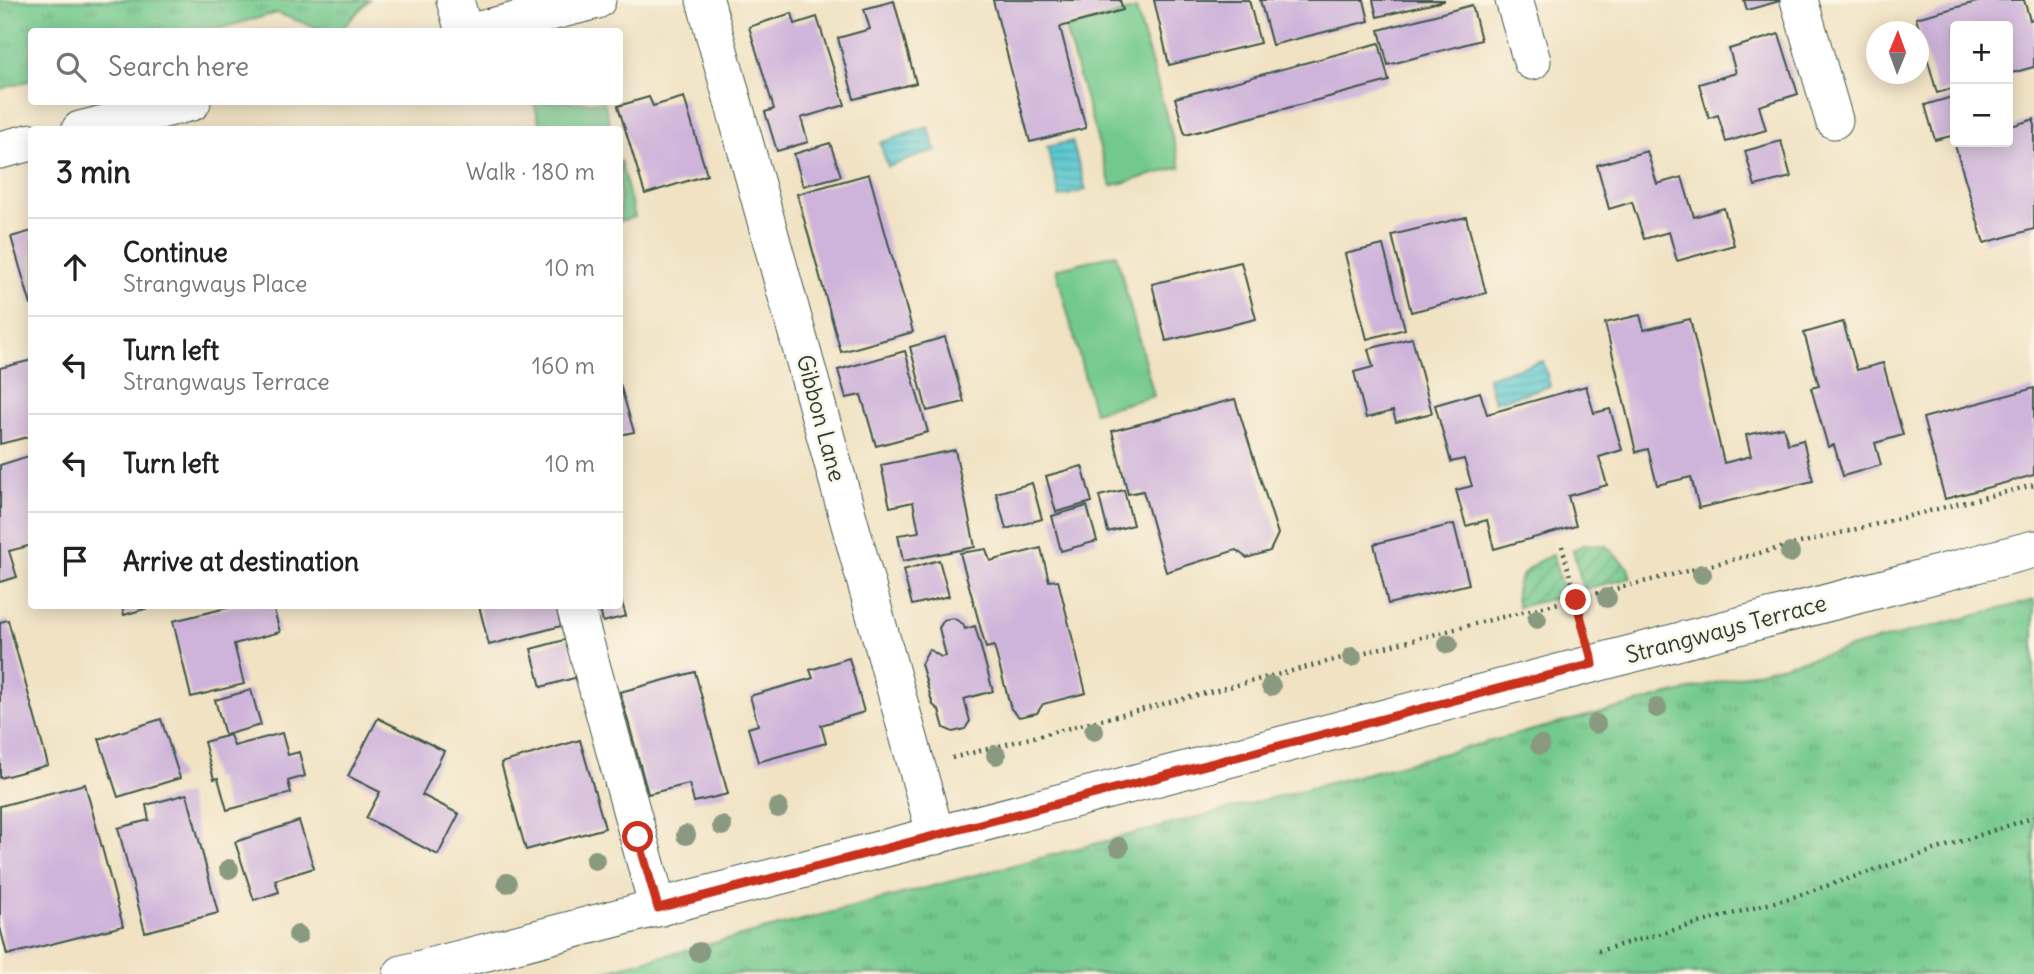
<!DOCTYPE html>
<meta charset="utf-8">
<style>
body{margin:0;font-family:Delius,sans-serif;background:#f6f6f6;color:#202124}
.controls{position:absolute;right:21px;top:21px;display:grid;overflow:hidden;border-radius:7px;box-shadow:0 4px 18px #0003}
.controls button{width:63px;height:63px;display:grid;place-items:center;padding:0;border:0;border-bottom:2px solid #e0e0e0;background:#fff;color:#202124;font:35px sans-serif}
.compass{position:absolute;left:1866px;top:21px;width:63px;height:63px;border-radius:50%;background:#fff;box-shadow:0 4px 18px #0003;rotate:1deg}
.stop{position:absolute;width:21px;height:21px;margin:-16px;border:5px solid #c8321e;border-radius:50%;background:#fff}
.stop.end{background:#c8321e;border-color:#fff;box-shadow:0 2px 7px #0008}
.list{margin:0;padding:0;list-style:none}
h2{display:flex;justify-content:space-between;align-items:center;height:91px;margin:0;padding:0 28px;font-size:30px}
h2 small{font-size:23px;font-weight:400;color:#757577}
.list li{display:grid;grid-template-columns:46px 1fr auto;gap:21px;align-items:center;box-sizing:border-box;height:98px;padding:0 28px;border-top:2px solid #e0e0e0}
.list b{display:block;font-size:26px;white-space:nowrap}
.list p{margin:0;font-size:23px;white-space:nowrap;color:#757577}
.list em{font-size:23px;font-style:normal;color:#757577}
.icon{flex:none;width:38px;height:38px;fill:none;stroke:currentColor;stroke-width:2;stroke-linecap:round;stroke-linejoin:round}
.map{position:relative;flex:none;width:2034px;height:974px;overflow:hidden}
.search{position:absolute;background:#fff;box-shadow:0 4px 18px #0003;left:28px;top:28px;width:595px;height:77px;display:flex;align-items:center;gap:18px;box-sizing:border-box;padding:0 24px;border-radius:7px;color:#757577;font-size:26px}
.panel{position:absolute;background:#fff;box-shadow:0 4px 18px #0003;left:28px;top:126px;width:595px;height:483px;border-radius:7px}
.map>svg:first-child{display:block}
.grass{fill:url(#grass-tufts);stroke:#498360;stroke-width:2}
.garden{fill:url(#garden-furrows);stroke:#498360;stroke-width:2}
.pitch{fill:#73c98d;stroke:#498360;stroke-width:2}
.water{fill:url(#water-rules);stroke:#3c8282;stroke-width:2}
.building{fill:#ceb3da}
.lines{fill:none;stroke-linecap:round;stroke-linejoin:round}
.minor-casing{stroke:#3e5649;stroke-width:39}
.path{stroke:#3e5649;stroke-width:4.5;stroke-dasharray:2 5;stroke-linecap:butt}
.minor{stroke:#fff;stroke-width:37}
.tree{fill:#899a80}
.route{stroke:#c8321e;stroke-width:9}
.labels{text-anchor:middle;stroke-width:5;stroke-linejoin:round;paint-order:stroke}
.street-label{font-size:23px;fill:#1f3d34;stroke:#fcf5e5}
</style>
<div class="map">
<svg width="2034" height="974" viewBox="0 0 2034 974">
<defs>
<pattern id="grass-tufts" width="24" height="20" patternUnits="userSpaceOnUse" patternTransform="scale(1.75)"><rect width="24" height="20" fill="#73c98d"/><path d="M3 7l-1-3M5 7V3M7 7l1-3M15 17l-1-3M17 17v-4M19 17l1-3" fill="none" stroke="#5ea474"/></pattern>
<pattern id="garden-furrows" width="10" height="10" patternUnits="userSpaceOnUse" patternTransform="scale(1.75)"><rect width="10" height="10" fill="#73c98d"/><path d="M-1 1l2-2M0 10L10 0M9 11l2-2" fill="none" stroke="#5ea474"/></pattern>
<pattern id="water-rules" width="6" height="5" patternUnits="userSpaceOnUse" patternTransform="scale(1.75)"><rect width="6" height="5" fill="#5ac7d0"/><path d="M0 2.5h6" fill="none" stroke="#4aa3aa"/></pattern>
</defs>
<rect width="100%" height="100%" fill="#fcf5e5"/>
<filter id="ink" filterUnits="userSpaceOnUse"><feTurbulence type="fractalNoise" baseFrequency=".0143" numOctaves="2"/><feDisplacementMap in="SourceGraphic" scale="14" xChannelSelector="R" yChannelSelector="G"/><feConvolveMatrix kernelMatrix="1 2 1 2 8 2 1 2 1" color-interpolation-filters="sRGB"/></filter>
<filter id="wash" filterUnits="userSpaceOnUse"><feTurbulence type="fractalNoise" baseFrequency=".00686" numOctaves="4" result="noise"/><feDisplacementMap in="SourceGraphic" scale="28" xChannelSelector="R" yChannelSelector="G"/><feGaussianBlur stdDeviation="1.57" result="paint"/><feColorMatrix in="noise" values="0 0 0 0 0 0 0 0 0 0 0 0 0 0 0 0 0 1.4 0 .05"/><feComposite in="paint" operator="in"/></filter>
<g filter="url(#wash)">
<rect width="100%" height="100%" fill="#f0e2c3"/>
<g class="grass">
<polygon points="0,0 369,0 340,31 325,31 277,13 210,31 32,32 31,80 0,89"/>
<polygon points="2034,600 2034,974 594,974"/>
</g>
<g class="garden">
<polygon points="1586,544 1606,546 1628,568 1631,578 1583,589 1573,550"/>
<path d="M 1553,555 L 1564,596 L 1518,607 C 1509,580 1530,563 1553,555 Z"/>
</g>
<g class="pitch">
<polygon points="1136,9 1181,167 1111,186 1065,29"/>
<polygon points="534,102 604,102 611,129 541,129"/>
<polygon points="620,160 635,217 620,221"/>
<polygon points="1116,254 1154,396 1094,412 1056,269"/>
</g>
<g class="water">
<polygon points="928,127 936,150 888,167 880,143"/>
<polygon points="1072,141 1086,190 1060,197 1047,147"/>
<polygon points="1543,361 1550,386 1494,402 1487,377"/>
</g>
<g id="blocks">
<g class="building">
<polygon points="993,0 1120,0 1123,10 1060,27 1086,128 1030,142"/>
<polygon points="1154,0 1249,0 1260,43 1169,65"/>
<polygon points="1260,0 1364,0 1369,21 1272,45"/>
<polygon points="1373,0 1444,0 1444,1 1377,17"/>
<polygon points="1744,0 1780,0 1780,1 1747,10"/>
<polygon points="1984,0 2024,0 2030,20 2034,19 2034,67 2008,74 2008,26 1955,26 1955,88 1937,93 1916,18"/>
<polygon points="894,1 916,83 854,99 838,38 870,29 864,9"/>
<polygon points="1472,5 1481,40 1388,65 1379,30"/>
<polygon points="792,13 795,24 817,17 845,105 801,118 808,142 777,151 765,112 774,109 749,27"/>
<polygon points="1779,34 1798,94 1759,106 1766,130 1726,142 1718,115 1709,118 1699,84 1736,73 1729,49"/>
<polygon points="1379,43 1389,81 1185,135 1175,98"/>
<polygon points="1955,96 1955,135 1935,140 1925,105"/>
<polygon points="649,97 653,106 684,97 707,175 645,194 618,106"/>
<polygon points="2034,119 2034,229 1984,243 1954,142 2008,142 2008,127"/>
<polygon points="1781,141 1791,177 1755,186 1745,151"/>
<polygon points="830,143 841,176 803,186 794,154"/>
<polygon points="1647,151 1657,184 1682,177 1694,217 1724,208 1734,245 1677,261 1669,232 1644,239 1632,202 1609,209 1597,165"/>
<polygon points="869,174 913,332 841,352 797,194"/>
<polygon points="1466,217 1486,293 1411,312 1392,235"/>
<polygon points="32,231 32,305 31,305 11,237"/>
<polygon points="1383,245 1405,329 1367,339 1345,254"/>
<polygon points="1241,262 1256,319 1166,341 1152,284"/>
<polygon points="1640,315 1644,330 1690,319 1724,463 1751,456 1746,435 1783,427 1788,444 1803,440 1813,481 1699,508 1691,477 1657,485 1648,449 1636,452 1605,323"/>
<polygon points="1843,322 1857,370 1883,363 1903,435 1875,443 1881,465 1843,476 1834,445 1828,447 1811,388 1819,386 1804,333"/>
<polygon points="945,337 964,402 927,411 910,347"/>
<polygon points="1412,338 1432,413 1396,422 1393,411 1366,418 1354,372 1373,367 1368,349"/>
<polygon points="905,351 928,432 876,446 861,395 846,398 838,370"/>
<polygon points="32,360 32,436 0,444 0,368"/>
<polygon points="620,384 634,432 620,435"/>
<polygon points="1586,386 1594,413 1610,409 1622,450 1599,457 1607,485 1568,496 1576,526 1494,549 1487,520 1466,526 1456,490 1472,486 1464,459 1451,462 1435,405 1480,392 1487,414"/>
<polygon points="2034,388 2034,475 1945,499 1923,418"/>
<polygon points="1235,399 1278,534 1270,551 1247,558 1236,550 1166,572 1143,491 1128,494 1112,431"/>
<polygon points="955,450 975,547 903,561 898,535 919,532 913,502 890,507 881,465"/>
<polygon points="32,455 32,545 9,551 17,577 0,582 0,465"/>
<polygon points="1082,466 1092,502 1056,512 1046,476"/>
<polygon points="1032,483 1042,519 1006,529 996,493"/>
<polygon points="1124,490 1133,525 1108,532 1099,496"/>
<polygon points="1087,506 1097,541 1061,551 1052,516"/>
<polygon points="1454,524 1469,584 1388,604 1374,544"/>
<polygon points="1041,548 1049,581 1058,580 1086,693 1043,704 1037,713 1019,717 1011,709 994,646 986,648 960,553 986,549 990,561"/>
<polygon points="939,560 949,596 912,605 903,570"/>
<polygon points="620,596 626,616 603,622 599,606 620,606"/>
<polygon points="122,606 155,606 124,615"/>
<polygon points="235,606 273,606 280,632 234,644 244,684 191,697 173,621"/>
<polygon points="479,606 556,606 561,626 489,645"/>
<polygon points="953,618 963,624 965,629 975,626 993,691 964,699 970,721 965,729 953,732 944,728 939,710 933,705 921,664 929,649 941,657 946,656 939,628 944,620"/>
<polygon points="8,620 48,765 0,778 0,622"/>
<polygon points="568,639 578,677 541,687 531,649"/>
<polygon points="849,658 864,712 821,725 826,743 758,762 748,728 758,725 750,696 813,678 810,670"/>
<polygon points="695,672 728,794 694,802 689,784 648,794 620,692"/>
<polygon points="251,690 261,725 225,735 215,700"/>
<polygon points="378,718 444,751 422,795 459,814 438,855 366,818 380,792 348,776"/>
<polygon points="161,719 180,778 118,797 99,739"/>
<polygon points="282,733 288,755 299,752 305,776 288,781 291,793 227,810 218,778 214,779 204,742 230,735 234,746"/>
<polygon points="580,740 605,828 526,850 501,763"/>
<polygon points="85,784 123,926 7,955 0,927 0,806"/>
<polygon points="187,794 218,913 145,932 118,828 149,820 146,805"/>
<polygon points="299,821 314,868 275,880 279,892 254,900 235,842"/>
</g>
</g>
</g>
<g filter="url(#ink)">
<use href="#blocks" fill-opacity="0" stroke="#3e5649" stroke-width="2"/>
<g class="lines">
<g class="minor-casing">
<g id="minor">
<polyline points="455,0 464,32"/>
<polyline points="705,0 936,836"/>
<polyline points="1514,0 1532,61"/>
<polyline points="1799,0 1834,120"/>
<polyline points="472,32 597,0"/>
<polyline points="80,130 192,102"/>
<polyline points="0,150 32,142"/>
<polyline points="575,606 658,908"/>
<polyline points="402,974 2034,549"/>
</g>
</g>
<g class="path">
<polyline points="1562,546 1583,626"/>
<polyline points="952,758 1506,616 2034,485"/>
<polyline points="1598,951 1793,897 2034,817"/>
</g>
<use href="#minor" class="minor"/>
</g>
<g class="tree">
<circle cx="1790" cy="553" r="10"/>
<circle cx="1702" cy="574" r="10"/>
<circle cx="1607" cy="598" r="10"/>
<circle cx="1537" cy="619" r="10"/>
<circle cx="1448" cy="644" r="10"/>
<circle cx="1352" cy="657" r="10"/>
<circle cx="1271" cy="686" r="10"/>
<circle cx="1657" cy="708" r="10"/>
<circle cx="1596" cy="724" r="10"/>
<circle cx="1094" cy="731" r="10"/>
<circle cx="1540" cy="745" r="10"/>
<circle cx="996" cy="755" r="10"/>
<circle cx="778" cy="808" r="10"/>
<circle cx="722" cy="826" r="10"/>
<circle cx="686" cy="835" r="10"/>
<circle cx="1119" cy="847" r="10"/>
<circle cx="595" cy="860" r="10"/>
<circle cx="229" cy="869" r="10"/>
<circle cx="507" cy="883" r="10"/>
<circle cx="298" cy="935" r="10"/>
<circle cx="699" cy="952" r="10"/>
</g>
</g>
<g class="lines" filter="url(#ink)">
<polyline class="route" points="638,837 658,908 1593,664 1576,600"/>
</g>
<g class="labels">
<g class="street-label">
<text transform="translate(821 418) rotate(75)" y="8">Gibbon Lane</text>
<text transform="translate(1726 629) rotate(-15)" y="8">Strangways Terrace</text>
</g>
</g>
</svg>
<div class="controls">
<button>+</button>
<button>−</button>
</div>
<svg class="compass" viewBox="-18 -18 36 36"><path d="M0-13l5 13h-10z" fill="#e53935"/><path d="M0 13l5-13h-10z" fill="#757577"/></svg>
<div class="stop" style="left:638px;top:837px"></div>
<div class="stop end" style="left:1576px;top:600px"></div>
<div class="search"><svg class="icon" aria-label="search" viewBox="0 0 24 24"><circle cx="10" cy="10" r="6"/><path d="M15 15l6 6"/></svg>Search here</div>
<section class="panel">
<h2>3 min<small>Walk · 180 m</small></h2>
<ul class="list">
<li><svg class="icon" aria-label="ahead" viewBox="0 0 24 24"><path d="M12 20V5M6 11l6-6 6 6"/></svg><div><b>Continue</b><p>Strangways Place</p></div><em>10 m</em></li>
<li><svg class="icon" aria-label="left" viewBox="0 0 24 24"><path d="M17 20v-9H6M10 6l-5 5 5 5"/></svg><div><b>Turn left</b><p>Strangways Terrace</p></div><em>160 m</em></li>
<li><svg class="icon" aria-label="left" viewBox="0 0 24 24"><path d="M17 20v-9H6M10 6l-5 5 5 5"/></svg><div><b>Turn left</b></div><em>10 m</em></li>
<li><svg class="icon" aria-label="arrive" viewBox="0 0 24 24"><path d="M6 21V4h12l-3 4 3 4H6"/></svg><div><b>Arrive at destination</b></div></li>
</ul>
</section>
</div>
